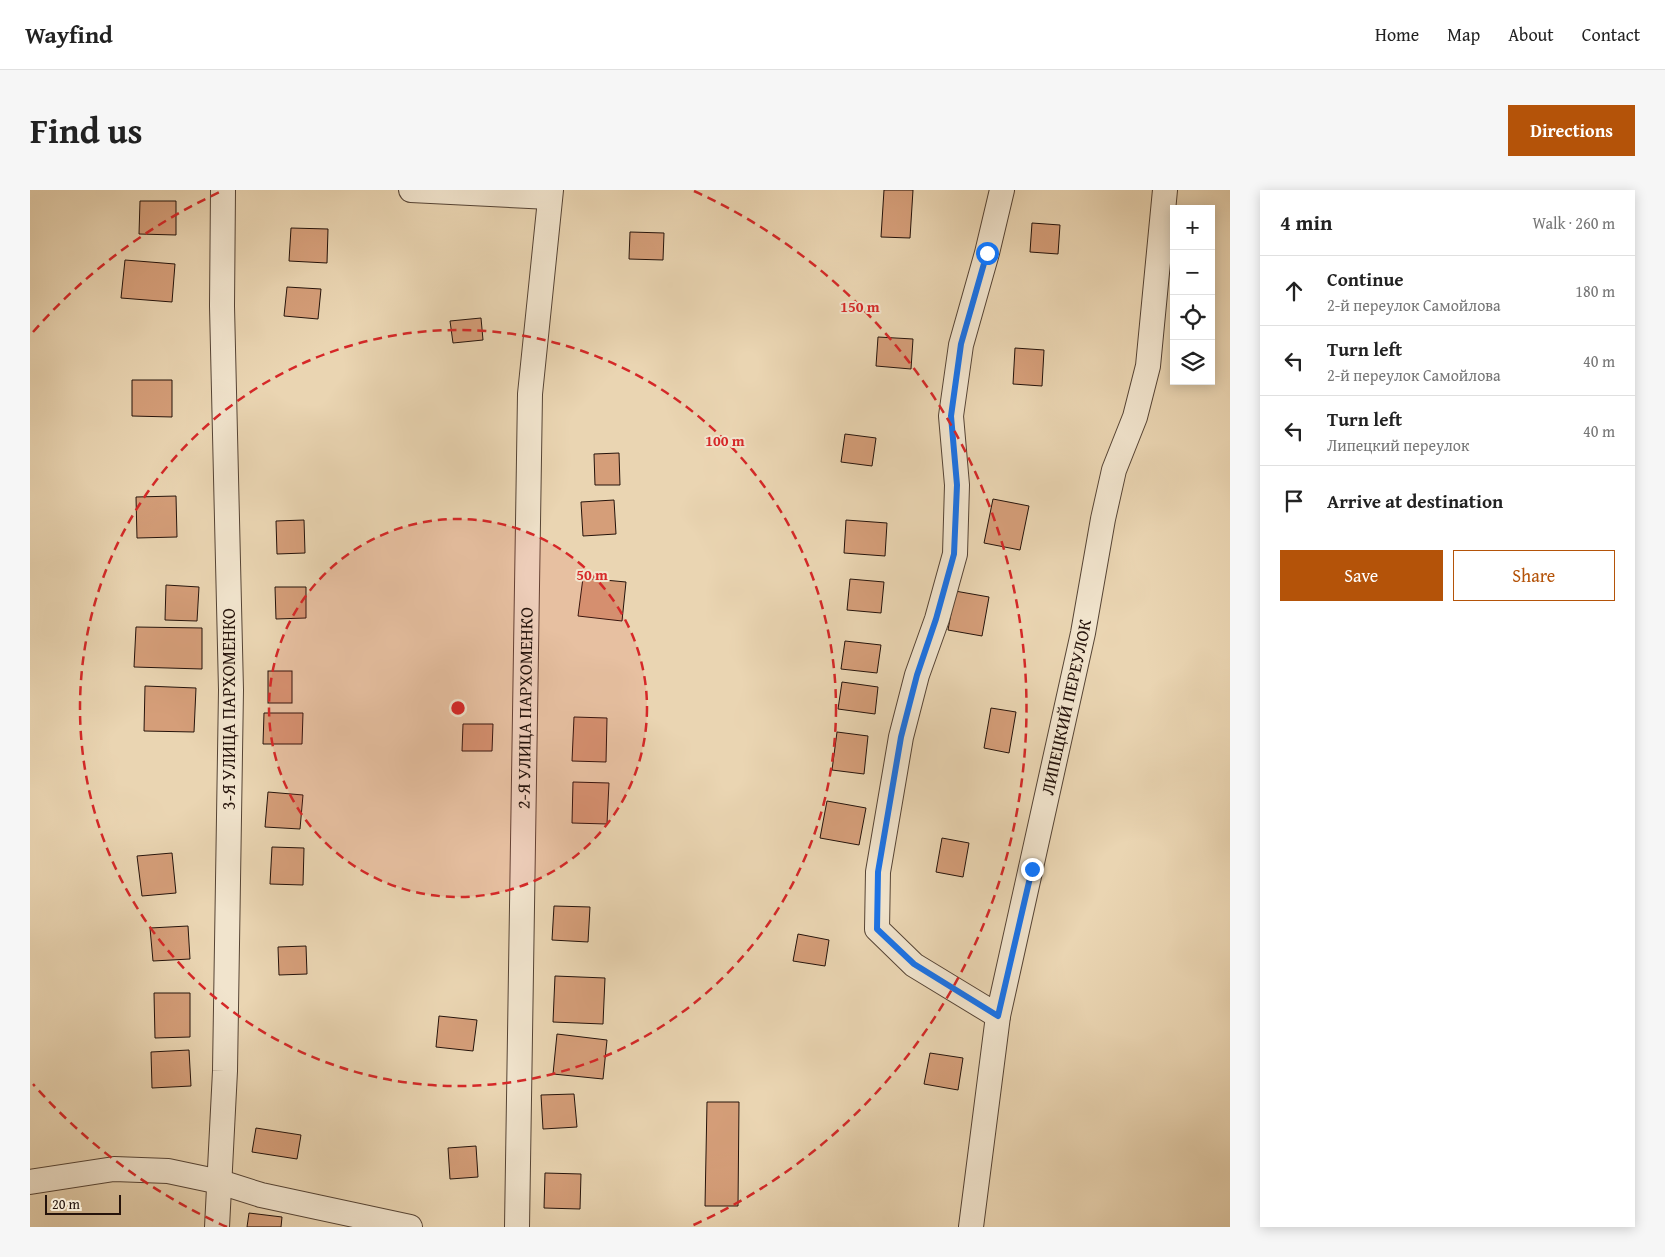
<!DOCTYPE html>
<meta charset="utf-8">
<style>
body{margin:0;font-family:"Gentium Book Plus",serif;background:#f6f6f6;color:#222}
.controls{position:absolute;right:15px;top:15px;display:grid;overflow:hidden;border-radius:0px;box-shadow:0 2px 12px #0003}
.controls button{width:45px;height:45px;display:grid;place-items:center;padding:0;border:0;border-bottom:1px solid #e0e0e0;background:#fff;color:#222;font:25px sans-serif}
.scale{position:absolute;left:15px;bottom:12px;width:76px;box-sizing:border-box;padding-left:5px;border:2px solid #25130b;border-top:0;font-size:14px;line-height:18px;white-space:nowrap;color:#25130b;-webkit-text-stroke:4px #f1e4cd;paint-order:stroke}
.stop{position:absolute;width:15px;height:15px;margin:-11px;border:4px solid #1a73e8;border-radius:50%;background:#fff}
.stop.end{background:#1a73e8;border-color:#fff;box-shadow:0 1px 5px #0008}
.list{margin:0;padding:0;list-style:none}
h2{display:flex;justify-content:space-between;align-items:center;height:65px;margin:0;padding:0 20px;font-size:21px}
h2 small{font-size:16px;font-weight:400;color:#767676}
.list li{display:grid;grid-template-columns:32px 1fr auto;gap:15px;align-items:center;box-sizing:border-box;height:70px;padding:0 20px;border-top:1px solid #e0e0e0}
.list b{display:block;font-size:19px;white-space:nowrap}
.list p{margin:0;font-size:16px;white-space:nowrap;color:#767676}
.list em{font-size:16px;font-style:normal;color:#767676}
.actions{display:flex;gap:10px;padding:15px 20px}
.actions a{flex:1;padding:11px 0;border:1px solid #b45309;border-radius:0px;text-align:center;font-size:18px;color:#b45309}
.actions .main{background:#b45309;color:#fff}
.icon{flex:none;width:28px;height:28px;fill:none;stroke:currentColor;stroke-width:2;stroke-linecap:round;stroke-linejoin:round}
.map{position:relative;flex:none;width:1200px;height:1037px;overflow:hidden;border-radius:0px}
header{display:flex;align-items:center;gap:30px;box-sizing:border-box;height:70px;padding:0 25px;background:#fff;border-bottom:1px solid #e0e0e0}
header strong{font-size:24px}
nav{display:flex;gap:28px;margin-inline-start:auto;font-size:18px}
.intro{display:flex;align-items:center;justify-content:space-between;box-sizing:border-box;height:120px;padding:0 30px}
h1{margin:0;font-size:35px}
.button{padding:12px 22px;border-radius:0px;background:#b45309;color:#fff;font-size:18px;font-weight:700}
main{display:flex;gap:30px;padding:0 30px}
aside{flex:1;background:#fff;border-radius:0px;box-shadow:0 2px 12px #0003}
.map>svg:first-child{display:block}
.building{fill:#d59e79;stroke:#25130b}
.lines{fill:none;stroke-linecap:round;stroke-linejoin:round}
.minor-casing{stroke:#564435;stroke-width:26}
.minor{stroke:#f1e4cd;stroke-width:24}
.route{stroke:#1a73e8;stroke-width:6}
.ring{fill:none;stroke:#d62828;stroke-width:2.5;stroke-dasharray:9 6}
.labels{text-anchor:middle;stroke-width:4;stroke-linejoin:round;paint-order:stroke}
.street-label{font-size:18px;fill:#25130b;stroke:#f1e4cd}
.centre{fill:#d62828;stroke:#f1e4cd;stroke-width:2.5}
.ring-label{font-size:15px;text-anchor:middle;font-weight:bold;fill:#d62828;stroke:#f1e4cd;stroke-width:4;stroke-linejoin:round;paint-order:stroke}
</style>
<header>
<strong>Wayfind</strong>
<nav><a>Home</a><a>Map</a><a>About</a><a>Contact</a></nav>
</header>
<div class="intro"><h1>Find us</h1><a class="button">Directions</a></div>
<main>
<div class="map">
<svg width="1200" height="1037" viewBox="0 0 1200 1037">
<rect width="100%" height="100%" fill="#ead5b2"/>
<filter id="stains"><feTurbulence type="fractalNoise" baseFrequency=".004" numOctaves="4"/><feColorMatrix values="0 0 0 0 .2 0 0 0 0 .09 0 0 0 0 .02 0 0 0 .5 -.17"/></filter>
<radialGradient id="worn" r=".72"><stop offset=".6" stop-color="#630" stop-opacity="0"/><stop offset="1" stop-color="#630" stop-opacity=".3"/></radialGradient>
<g class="building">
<polygon points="854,0 883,0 880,48 851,47"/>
<polygon points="110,11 146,11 146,45 109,44"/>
<polygon points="1002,33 1030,35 1028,64 1000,62"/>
<polygon points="1138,36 1144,37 1144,66 1135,66"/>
<polygon points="261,38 298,39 297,73 259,71"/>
<polygon points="600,42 634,43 633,70 599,69"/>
<polygon points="95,70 145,74 142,112 91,108"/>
<polygon points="257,97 291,99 288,129 254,126"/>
<polygon points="451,128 453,150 423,153 420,131"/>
<polygon points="848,147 883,149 881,179 846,176"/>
<polygon points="985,158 1014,160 1012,196 983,194"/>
<polygon points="102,190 142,190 142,227 102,226"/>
<polygon points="815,244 846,248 842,276 811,272"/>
<polygon points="589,263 590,295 565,295 564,264"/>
<polygon points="146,306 147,347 107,348 106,307"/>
<polygon points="963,309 999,316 990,360 954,353"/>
<polygon points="584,310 586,344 553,346 551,312"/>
<polygon points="274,330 275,363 247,364 246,331"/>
<polygon points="816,330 857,333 855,366 814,363"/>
<polygon points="553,388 596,392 592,431 548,426"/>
<polygon points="820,389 854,392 851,423 817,420"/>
<polygon points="136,395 169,397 167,431 135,430"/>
<polygon points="245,397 276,397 276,428 246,429"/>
<polygon points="925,401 959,407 952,446 918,440"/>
<polygon points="106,437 172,438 172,479 104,477"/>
<polygon points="815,451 851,455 847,483 811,479"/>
<rect x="238" y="481" width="24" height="32"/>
<polygon points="812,492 848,497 845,524 808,519"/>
<polygon points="115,496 166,498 164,542 114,541"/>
<polygon points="961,518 986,522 979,563 954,558"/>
<polygon points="234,523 273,523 272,554 233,554"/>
<polygon points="544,527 577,528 576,572 542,571"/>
<polygon points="433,534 463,534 462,561 432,561"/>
<polygon points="807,542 838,546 834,584 802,580"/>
<polygon points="543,592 579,593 577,634 542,633"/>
<polygon points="238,602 273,605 270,639 235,637"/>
<polygon points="797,611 836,618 829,655 790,648"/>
<polygon points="912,648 939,653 933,687 906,682"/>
<polygon points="242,657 274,658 273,695 240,694"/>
<polygon points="142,663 146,703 112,706 107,666"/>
<polygon points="524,716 560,717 558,752 522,750"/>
<polygon points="158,736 160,769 123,771 120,738"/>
<polygon points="768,744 799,750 795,776 763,771"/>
<polygon points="276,756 277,784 249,785 248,757"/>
<polygon points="525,786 575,788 573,834 523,832"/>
<polygon points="124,803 160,803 160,847 125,848"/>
<polygon points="409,826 447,830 443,861 406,857"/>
<polygon points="527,844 577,850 573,889 523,884"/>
<polygon points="159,860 161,896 122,898 121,862"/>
<polygon points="900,863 933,868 928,900 894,894"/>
<polygon points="544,904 547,937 513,939 511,905"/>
<polygon points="677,912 709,912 708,1016 675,1016"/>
<polygon points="226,938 271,945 267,969 222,962"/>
<polygon points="446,956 448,987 420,989 418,958"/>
<polygon points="515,983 551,984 550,1019 514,1018"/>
<polygon points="219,1023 252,1027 251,1037 217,1037"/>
</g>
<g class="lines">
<g class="minor-casing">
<g id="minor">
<polyline points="381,0 520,7"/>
<polyline points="968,826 884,775 847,739 848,682 871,547 887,485 907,429 925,364 927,295 921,226 931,155 957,63 972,0"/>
<polyline points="0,992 84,979 138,981 190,992 231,1005 380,1037"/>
<polyline points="187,1037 195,881 201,500 192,116 193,0"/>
<path id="s1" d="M 487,1037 L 500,204 L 521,0"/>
<path id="s2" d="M 941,1037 L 968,826 L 1053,443 L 1073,329 L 1084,280 L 1105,227 L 1118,176 L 1135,0"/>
</g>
</g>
<use href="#minor" class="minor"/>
</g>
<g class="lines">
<polyline class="route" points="957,63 931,154 921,226 927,295 924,364 906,429 887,485 871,547 848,682 847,739 884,774 968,826 1002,679"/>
</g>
<circle cx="428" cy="518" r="189" fill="#d62828" fill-opacity=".12"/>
<g class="ring">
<circle cx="428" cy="518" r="189"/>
<circle cx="428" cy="518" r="378"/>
<path d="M197 1037A568 568 0 0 1 3 894M3 142A568 568 0 0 1 192 1M664 1A568 568 0 0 1 659 1037"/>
</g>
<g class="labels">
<g class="street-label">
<text dy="6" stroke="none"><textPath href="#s1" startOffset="519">2-Я УЛИЦА ПАРХОМЕНКО</textPath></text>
<text dy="6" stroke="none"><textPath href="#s2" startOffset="529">ЛИПЕЦКИЙ ПЕРЕУЛОК</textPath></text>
<text transform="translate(199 519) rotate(-90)" y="6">3-Я УЛИЦА ПАРХОМЕНКО</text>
</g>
</g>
<circle cx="428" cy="518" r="8" class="centre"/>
<g class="ring-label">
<text x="830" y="122">150 m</text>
<text x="695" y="256">100 m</text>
<text x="562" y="390">50 m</text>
</g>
<rect width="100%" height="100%" filter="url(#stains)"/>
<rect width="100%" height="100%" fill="url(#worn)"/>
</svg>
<div class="controls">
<button>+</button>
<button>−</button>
<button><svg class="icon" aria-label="locate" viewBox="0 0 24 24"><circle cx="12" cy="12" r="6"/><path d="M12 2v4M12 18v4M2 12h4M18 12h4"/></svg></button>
<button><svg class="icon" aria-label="layers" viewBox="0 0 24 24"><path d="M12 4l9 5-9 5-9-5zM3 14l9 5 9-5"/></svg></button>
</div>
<div class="scale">20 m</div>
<div class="stop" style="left:957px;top:63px"></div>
<div class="stop end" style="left:1002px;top:679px"></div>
</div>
<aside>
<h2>4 min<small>Walk · 260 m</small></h2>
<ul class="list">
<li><svg class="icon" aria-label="ahead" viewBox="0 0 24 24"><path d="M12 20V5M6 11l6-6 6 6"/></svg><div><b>Continue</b><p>2-й переулок Самойлова</p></div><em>180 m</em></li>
<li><svg class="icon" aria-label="left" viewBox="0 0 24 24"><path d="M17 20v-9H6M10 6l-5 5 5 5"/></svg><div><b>Turn left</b><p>2-й переулок Самойлова</p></div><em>40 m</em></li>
<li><svg class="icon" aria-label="left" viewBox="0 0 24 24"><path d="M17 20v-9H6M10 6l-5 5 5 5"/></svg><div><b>Turn left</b><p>Липецкий переулок</p></div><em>40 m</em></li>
<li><svg class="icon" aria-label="arrive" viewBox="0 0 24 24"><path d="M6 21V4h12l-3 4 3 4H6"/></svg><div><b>Arrive at destination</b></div></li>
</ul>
<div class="actions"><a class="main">Save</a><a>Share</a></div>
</aside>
</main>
